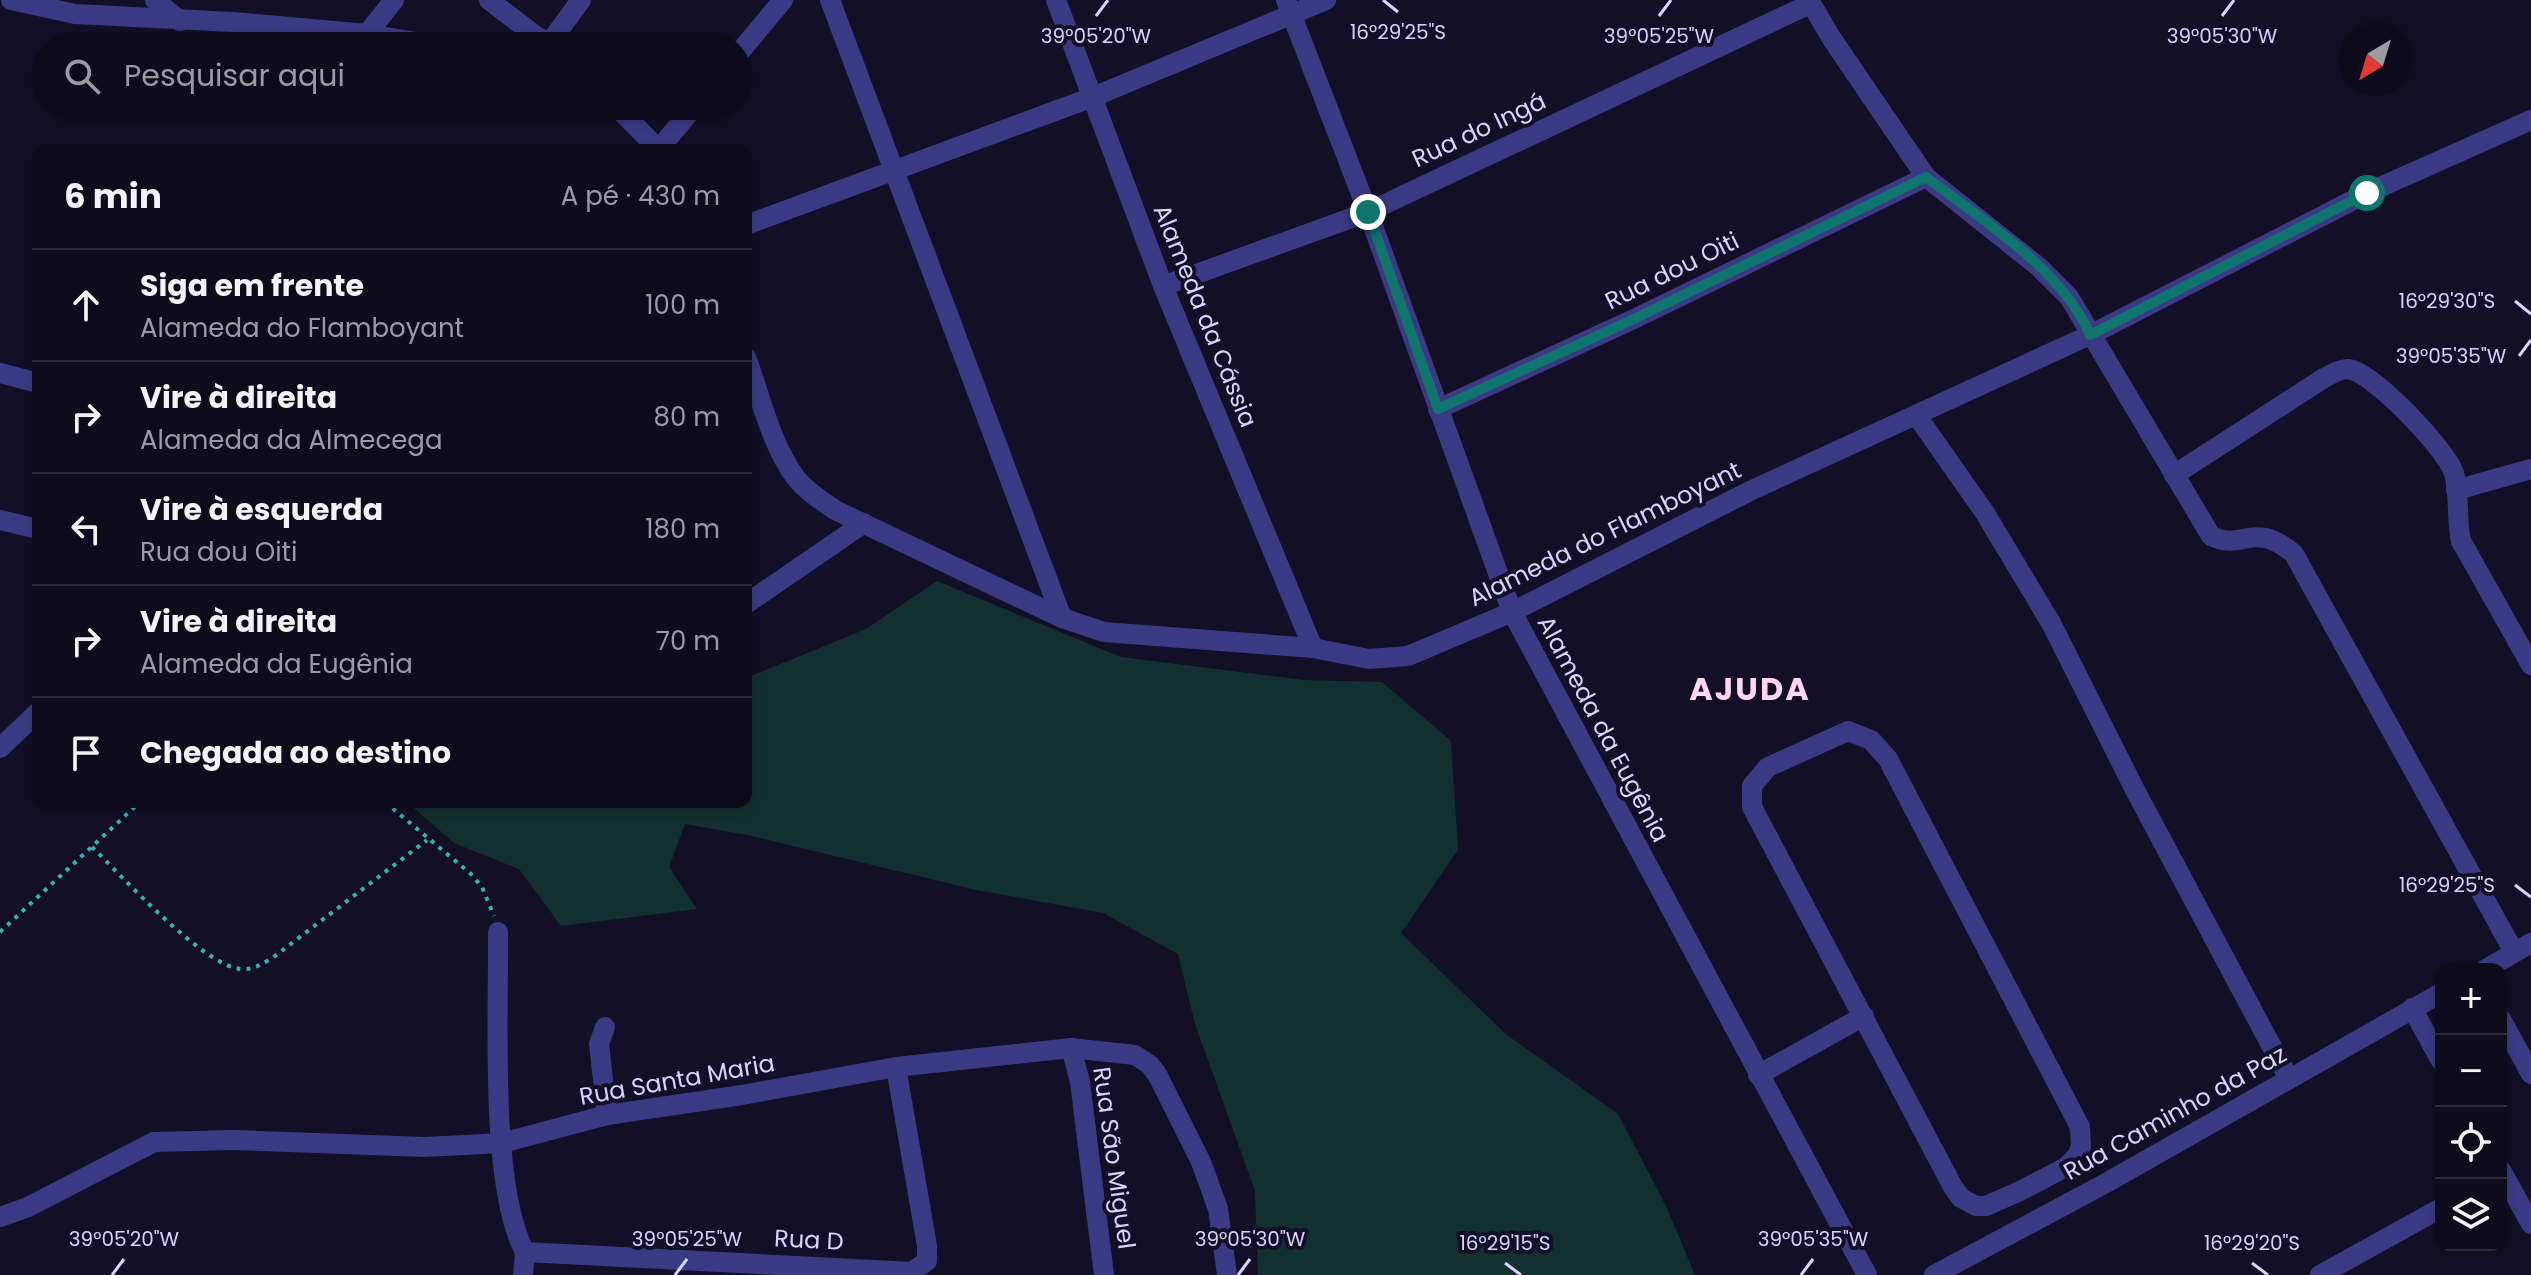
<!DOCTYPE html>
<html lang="pt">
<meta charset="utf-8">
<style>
body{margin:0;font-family:Poppins,sans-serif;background:#171425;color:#f1f3f6}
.controls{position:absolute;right:24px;bottom:24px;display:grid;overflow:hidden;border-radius:16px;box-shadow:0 4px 12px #0003}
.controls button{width:72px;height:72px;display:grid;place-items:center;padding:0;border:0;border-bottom:2px solid #2e2b3b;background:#0e0b1c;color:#f1f3f6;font:40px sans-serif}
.compass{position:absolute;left:2339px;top:24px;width:72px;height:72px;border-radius:50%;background:#0e0b1c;box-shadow:0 4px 12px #0003;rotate:218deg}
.stop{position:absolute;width:24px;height:24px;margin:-18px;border:6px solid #0f766e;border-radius:50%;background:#fff}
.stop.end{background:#0f766e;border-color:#fff;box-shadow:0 2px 8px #0008}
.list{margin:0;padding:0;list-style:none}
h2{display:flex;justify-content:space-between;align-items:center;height:104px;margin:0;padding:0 32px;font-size:34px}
h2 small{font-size:26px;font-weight:400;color:#9b9ba3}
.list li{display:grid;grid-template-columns:52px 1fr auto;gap:24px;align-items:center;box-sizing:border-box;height:112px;padding:0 32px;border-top:2px solid #2e2b3b}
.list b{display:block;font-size:30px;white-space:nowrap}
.list p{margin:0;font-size:26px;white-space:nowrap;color:#9b9ba3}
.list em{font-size:26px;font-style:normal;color:#9b9ba3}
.icon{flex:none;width:44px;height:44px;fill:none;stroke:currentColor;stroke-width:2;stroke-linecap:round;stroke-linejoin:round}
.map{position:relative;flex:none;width:2531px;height:1275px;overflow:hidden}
.search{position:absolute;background:#0e0b1c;box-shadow:0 4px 12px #0003;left:32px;top:32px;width:720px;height:88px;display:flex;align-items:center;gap:20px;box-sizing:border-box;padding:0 28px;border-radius:44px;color:#9b9ba3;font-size:30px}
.panel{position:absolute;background:#0e0b1c;box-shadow:0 4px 12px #0003;left:32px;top:144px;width:720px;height:664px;border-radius:16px}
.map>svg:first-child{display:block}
.green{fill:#12302f}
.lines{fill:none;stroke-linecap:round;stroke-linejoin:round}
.path{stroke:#2fb8b0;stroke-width:4;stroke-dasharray:4 6;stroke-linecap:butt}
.minor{stroke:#3d3a85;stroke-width:20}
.route{stroke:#0f766e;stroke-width:10}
.ticks{fill:none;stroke:#d9d4ff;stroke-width:3}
.labels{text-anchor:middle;stroke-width:8;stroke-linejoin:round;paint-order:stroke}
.street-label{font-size:24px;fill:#d9d4ff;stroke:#130f26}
.district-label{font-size:32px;font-weight:bold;letter-spacing:2px;fill:#ffd6f0;stroke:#130f26}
.ticks-label{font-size:20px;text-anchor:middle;fill:#d9d4ff;stroke:#130f26;stroke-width:8;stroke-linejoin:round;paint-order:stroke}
</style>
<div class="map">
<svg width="2531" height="1275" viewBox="0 0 2531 1275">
<rect width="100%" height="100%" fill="#130f26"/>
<polygon class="green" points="937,581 1121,657 1304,680 1382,682 1451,741 1458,850 1401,933 1507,1035 1618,1114 1666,1206 1695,1275 1258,1275 1255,1191 1195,1024 1178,954 1103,913 976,890 752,836 685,824 669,867 697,909 561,926 519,869 454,843 407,802 746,802 746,678 866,629"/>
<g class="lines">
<g class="path">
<polyline points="385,802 471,874 482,887 494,916"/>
<path d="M 92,847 C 121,875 203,966 241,969 C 253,970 261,964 271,959 L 427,840"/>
<polyline points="0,932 140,802"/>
</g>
<g class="minor">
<polyline points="11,0 75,14 233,22 367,34 441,46"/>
<polyline points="155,0 180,21"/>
<polyline points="489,0 549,46"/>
<polyline points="830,0 1062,618"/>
<polyline points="1056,0 1163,286 1313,648"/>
<polyline points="1286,0 1368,212 1512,612 1867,1275"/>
<path d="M 1809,0 L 1832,39 L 1926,177 L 2039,267 L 2069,297 L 2211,536 C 2244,552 2253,519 2294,554 L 2514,952"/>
<polyline points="367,34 394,0"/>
<polyline points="548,45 581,0"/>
<polyline points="502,46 540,38"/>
<polyline points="738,54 783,0"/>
<polyline points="616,106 659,150"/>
<polyline points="658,150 695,106"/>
<polyline points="746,225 1093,97 1326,0"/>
<polyline points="1163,286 1368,212 1810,4"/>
<path d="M 746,357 C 760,395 771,445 796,478 C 806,491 821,500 835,510 L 1062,618 L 1104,632 L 1313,648 L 1369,659 L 1408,656 L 1512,612 L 1752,490 L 2090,335 L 2367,193 L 2531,120"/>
<polyline points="0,373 38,383"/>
<polyline points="1438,409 1636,318 1926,177"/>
<polyline points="1917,416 1985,513 2051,623 2135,790 2289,1079"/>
<path d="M 2174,475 L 2324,378 C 2332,374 2339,369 2348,369 C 2372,371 2446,449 2454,473 C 2460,494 2456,519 2461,541 L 2531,665"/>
<polyline points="2456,490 2531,469"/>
<polyline points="0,520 38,529"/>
<polyline points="746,604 864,523"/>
<polygon points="1848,731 1871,740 1888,759 2080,1127 2081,1147 2077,1156 2066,1167 2020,1191 1986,1206 1976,1206 1961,1198 1953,1187 1752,807 1752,786 1768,767"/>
<polyline points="0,748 38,712"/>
<path d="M 498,932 C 499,1011 489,1186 525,1252 L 912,1272 L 927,1261 L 927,1246 L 896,1067"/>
<polyline points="2486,969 2531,943"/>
<polyline points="2412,1008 2441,1061"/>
<polyline points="2501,1019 2531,1074"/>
<polyline points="605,1027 599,1044 607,1115"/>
<polyline points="1071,1048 1080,1082 1104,1275"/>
<polyline points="1758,1075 1864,1016"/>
<polyline points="2501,1170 2531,1224"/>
<polyline points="0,1217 28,1207 154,1142 233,1140 425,1147 502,1143 607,1115 742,1095 896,1067 1071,1048 1135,1055 1150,1065 1158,1076 1201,1162 1218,1209 1227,1275"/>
<polyline points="523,1275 525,1252"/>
<polyline points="1934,1275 2106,1183 2441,993"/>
<polyline points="2320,1275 2441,1208"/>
</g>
</g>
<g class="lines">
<path class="route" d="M 1368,212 L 1438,409 L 1636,318 L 1926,177 C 1981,219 2063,270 2090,335 L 2367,193"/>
</g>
<path class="ticks" d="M 1383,0 L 1398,12M 1096,16 L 1108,0M 1659,16 L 1671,0M 2222,16 L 2234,0M 2515,301 L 2531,314M 2519,356 L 2531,340M 2515,885 L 2531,897M 1505,1263 L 1521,1275M 2252,1263 L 2268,1275M 112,1275 L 124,1259M 675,1275 L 687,1259M 1238,1275 L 1250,1259M 1801,1275 L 1813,1259"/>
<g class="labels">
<g class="street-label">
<text transform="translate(1479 130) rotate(-25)" y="8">Rua do Ingá</text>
<text transform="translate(1672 271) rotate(-26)" y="8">Rua dou Oiti</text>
<text transform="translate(1205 316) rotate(68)" y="8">Alameda da Cássia</text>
<text transform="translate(1605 534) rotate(-26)" y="8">Alameda do Flamboyant</text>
<text transform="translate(1603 729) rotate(62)" y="8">Alameda da Eugênia</text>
<text transform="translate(677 1080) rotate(-10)" y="8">Rua Santa Maria</text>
<text transform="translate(2175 1113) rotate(-29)" y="8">Rua Caminho da Paz</text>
<text transform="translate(1114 1158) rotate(82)" y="8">Rua São Miguel</text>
<text transform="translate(809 1240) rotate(3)" y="8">Rua D</text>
</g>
<g class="district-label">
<text x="1750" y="700">AJUDA</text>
</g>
</g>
<g class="ticks-label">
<text x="1398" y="39">16°29'25"S</text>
<text x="1096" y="43">39°05'20"W</text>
<text x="1659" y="43">39°05'25"W</text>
<text x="2222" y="43">39°05'30"W</text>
<text x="2447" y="308">16°29'30"S</text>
<text x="2451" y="363">39°05'35"W</text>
<text x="2447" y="892">16°29'25"S</text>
<text x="124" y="1246">39°05'20"W</text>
<text x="687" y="1246">39°05'25"W</text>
<text x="1250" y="1246">39°05'30"W</text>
<text x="1813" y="1246">39°05'35"W</text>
<text x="1505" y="1250">16°29'15"S</text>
<text x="2252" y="1250">16°29'20"S</text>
</g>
</svg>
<div class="controls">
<button>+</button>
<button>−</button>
<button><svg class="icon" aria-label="locate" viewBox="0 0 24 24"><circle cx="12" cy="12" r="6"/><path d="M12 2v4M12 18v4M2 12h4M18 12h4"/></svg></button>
<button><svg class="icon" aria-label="layers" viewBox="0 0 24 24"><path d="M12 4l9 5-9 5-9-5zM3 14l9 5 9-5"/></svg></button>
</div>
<svg class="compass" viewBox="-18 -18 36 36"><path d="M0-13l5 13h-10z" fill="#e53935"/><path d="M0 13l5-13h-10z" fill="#9b9ba3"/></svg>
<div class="stop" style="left:2367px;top:193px"></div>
<div class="stop end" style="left:1368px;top:212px"></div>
<div class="search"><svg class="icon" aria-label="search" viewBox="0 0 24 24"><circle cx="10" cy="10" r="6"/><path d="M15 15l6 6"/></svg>Pesquisar aqui</div>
<section class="panel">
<h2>6 min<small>A pé · 430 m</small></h2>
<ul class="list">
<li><svg class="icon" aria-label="ahead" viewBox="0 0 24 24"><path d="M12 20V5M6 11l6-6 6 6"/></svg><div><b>Siga em frente</b><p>Alameda do Flamboyant</p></div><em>100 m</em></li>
<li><svg class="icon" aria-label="right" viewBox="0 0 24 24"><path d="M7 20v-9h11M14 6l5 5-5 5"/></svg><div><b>Vire à direita</b><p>Alameda da Almecega</p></div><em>80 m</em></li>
<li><svg class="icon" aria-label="left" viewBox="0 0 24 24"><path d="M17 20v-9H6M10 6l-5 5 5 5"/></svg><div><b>Vire à esquerda</b><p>Rua dou Oiti</p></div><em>180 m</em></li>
<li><svg class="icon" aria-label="right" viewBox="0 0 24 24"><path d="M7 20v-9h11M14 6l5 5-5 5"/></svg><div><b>Vire à direita</b><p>Alameda da Eugênia</p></div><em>70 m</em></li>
<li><svg class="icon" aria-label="arrive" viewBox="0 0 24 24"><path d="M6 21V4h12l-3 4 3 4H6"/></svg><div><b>Chegada ao destino</b></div></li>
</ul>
</section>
</div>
